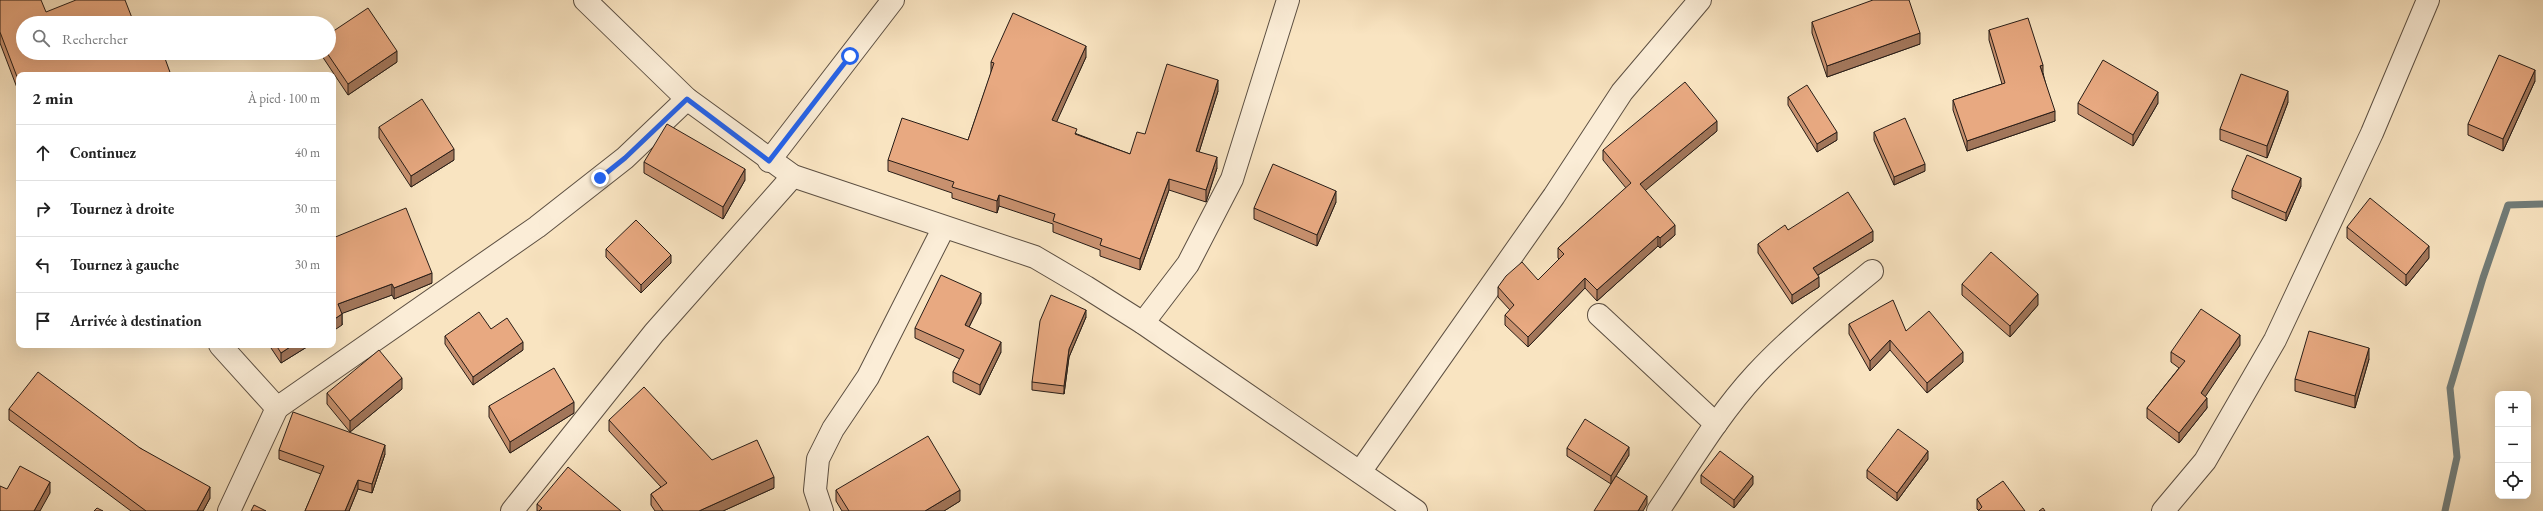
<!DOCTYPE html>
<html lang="fr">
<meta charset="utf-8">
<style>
body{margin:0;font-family:"EB Garamond",serif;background:#f6f6f6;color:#222}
.controls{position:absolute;right:12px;bottom:12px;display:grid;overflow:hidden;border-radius:8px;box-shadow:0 4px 16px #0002}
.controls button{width:36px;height:36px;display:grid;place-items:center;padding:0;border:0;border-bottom:1px solid #e0e0e0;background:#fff;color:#222;font:20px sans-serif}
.stop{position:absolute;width:12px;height:12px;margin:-9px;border:3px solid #2563eb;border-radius:50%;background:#fff}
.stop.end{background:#2563eb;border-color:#fff;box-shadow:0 1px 4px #0008}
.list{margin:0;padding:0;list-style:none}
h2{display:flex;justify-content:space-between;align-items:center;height:52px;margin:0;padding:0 16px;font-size:17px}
h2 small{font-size:13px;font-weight:400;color:#767676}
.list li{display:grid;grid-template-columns:26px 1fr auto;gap:12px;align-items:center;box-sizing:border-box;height:56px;padding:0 16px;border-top:1px solid #e0e0e0}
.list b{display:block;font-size:15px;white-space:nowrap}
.list em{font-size:13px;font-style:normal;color:#767676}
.icon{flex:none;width:22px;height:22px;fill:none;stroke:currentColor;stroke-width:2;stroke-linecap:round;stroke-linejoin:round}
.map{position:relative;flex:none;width:2543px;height:511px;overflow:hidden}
.search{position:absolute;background:#fff;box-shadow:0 4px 16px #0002;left:16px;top:16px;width:320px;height:44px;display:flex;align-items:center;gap:10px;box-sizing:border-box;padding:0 14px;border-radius:22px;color:#767676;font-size:15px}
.panel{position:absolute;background:#fff;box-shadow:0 4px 16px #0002;left:16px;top:72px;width:320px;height:276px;border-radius:8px}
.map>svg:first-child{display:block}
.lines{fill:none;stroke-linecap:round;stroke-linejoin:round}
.stream{stroke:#717c79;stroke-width:7}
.minor-casing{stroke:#5c4f42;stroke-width:24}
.minor{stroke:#fbedd7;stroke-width:22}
.wall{fill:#c8916f;stroke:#281d17}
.shaded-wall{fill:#a2765a;stroke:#281d17}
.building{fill:#e8a981;stroke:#281d17}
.route{stroke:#2563eb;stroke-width:5}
</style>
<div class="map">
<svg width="2543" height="511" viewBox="0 0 2543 511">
<rect width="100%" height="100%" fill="#f9e4c1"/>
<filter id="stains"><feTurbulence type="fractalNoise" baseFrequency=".005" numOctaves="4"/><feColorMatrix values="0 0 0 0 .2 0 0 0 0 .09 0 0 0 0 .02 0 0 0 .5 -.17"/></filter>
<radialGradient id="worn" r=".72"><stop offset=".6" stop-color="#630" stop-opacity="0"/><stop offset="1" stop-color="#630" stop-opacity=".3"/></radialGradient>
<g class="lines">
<polyline class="stream" points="2445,511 2457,457 2450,388 2483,278 2508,205 2543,204"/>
<g class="minor-casing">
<g id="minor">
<polyline points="585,0 687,99 793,176 1035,257 1086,287 1143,323 1416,511"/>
<polyline points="769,161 893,0"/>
<polyline points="1599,315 1716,424"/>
<polyline points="1143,323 1188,264 1232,179 1288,0"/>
<polyline points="220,345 277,408 537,227 625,158 687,99"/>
<polyline points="1360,472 1554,196 1622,92 1700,0"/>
<polyline points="229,511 277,408"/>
<polyline points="512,511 654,333 793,176"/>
<polyline points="822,511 815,490 818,459 833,429 868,377 943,229"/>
<path d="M 1658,511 C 1689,465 1718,415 1756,374 C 1791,336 1832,304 1872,271"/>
<polyline points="2163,511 2205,461 2275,340 2372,133 2428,0"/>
</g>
</g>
<use href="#minor" class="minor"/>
</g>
<g class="wall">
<polygon points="0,0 23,23 19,75 19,93 0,43"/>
<polygon points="1812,22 1920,44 1827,77 1812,33"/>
<polygon points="1989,30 2043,73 2055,121 1967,151 1953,110 1953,100 2002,84 1989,40"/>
<polygon points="320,53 329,53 397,62 348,95"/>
<polygon points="1086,57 1056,122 1077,134 1130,154 1145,134 1218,91 1199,152 1217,168 1206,202 1169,190 1140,270 1100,256 1100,250 1053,232 1053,224 999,206 997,213 952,198 952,193 888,171 888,160 968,140 991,73 991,62"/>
<polygon points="2535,81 2503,151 2468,135 2468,124"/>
<polygon points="1788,97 1837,140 1817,152 1788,105"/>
<polygon points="2288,102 2267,158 2220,140 2220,129"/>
<polygon points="2078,103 2158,103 2133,146 2078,114"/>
<polygon points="379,127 454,160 411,187 379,138"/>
<polygon points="1717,131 1645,190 1675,235 1660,248 1658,246 1597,301 1585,288 1528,347 1505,325 1505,315 1510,310 1498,297 1498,287 1538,280 1559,259 1558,258 1558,248 1626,188 1603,160 1603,150"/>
<polygon points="1874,132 1925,171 1894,185 1874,140"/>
<polygon points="644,162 745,180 723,219 644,173"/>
<polygon points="2301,186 2286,221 2232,198 2232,190"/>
<polygon points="1336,202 1317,246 1254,219 1254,208"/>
<polygon points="2347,227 2429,258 2406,286 2347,238"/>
<polygon points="1788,230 1873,241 1818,275 1819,287 1792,304 1758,253 1758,244"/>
<polygon points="333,238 432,283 394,299 392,295 342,313 342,325"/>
<polygon points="606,249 671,263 641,293 606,257"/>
<polygon points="1962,284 2038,305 2010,337 1962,295"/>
<polygon points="981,303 969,327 1001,352 980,395 953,382 953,372 960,359 915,338 915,328"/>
<polygon points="1086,317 1069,357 1064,394 1032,390 1032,382"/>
<polygon points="1849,324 1906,331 1963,362 1927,393 1890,350 1870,371 1849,334"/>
<polygon points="491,329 523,350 473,385 445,344 445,336"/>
<polygon points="269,345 310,345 281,363"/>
<polygon points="2240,345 2205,396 2207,408 2179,443 2147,418 2147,408 2179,368 2171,362 2171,352"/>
<polygon points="2369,359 2355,408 2295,391 2295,379"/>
<polygon points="402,389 350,432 327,404 327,393"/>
<polygon points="489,406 574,413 510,453 489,417"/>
<polygon points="9,409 140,448 210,498 203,511 131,511 9,420"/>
<polygon points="609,420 712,460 774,488 723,511 655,511 651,505 651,494 661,487 609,431"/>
<polygon points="1567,448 1629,455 1611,484 1567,456"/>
<polygon points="279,450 385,454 372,493 358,489 349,511 305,511 321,474 279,459"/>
<polygon points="1928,459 1897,501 1867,478 1867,470"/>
<polygon points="1701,475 1753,484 1734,508 1701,483"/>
<polygon points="836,490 960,501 944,511 842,511 836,501"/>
<polygon points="1977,499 2025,511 1978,510 1977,509"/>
<polygon points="537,504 621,511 537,511"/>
</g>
<g class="shaded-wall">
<polygon points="1920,33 1920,44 1827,77 1827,66"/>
<polygon points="1086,46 1086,57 1052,132 1052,120"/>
<polygon points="397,51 397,62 348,95 348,84"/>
<polygon points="2043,65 2043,75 2040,66"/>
<polygon points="2535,70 2535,81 2503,151 2503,139"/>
<polygon points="1218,80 1218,91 1196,162 1196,151"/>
<polygon points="2288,91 2288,102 2267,158 2267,146"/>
<polygon points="2158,92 2158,103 2133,146 2133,135"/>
<polygon points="2055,111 2055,121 1967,151 1967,141"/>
<polygon points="1717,121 1717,131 1640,195 1640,184"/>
<polygon points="1837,132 1837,140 1817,152 1817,144"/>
<polygon points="454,149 454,160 411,187 411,176"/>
<polygon points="1217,157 1217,168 1206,202 1206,190"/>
<polygon points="1925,164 1925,171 1894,185 1894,177"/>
<polygon points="745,169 745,180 723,219 723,207"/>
<polygon points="2301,178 2301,186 2286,221 2286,213"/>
<polygon points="1169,179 1169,190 1140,270 1140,259"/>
<polygon points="1336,191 1336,202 1317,246 1317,235"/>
<polygon points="999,195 999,206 997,213 997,201"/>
<polygon points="1675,225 1675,235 1660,248 1660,238"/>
<polygon points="1873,231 1873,241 1813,278 1813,268"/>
<polygon points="1658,236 1658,246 1597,301 1597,290"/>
<polygon points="2429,246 2429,258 2406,286 2406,275"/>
<polygon points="671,255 671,263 641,293 641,285"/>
<polygon points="432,273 432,283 394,299 394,288"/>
<polygon points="1819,277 1819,287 1792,304 1792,295"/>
<polygon points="1585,278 1585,288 1528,347 1528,337"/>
<polygon points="392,284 392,295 338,315 338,304"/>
<polygon points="981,293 981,303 965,335 965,325"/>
<polygon points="2038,294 2038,305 2010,337 2010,326"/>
<polygon points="1086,310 1086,317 1069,357 1064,394 1064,386 1069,349"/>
<polygon points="342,314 342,325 333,331 333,320"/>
<polygon points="2240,335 2240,345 2201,403 2201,393"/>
<polygon points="1890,340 1890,350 1870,371 1870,361"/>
<polygon points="523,342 523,350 473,385 473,377"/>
<polygon points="1001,342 1001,352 980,395 980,385"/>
<polygon points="293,345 310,345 281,363 281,353"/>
<polygon points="2369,348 2369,359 2355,408 2355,396"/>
<polygon points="1963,352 1963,362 1927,393 1927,383"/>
<polygon points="402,378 402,389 350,432 350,421"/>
<polygon points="2207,398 2207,408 2179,443 2179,433"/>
<polygon points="574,402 574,413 510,453 510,442"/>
<polygon points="385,445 385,454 372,493 372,484"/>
<polygon points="1629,447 1629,455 1611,484 1611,476"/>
<polygon points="1928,451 1928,459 1897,501 1897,493"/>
<polygon points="1753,476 1753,484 1734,508 1734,500"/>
<polygon points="774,477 774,488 723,511 699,511"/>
<polygon points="358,480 358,489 349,511 345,511"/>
<polygon points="50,482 50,493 40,511 34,511"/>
<polygon points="210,487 210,498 203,511 197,511"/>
<polygon points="960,490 960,501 944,511 925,511"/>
<polygon points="1647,496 1647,504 1643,511 1638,511"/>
</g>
<g class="building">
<polygon points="0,0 41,0 46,12 76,0 125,0 134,23 23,23 23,53 163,53 171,75 19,75 19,82 0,32"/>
<polygon points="1873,0 1909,0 1920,33 1827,66 1812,22"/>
<polygon points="368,8 397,51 348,84 327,53 329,53 329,34"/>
<polygon points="1013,13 1086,46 1052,120 1077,129 1075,134 1130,154 1137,132 1145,134 1167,64 1218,80 1196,151 1217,157 1206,190 1169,179 1140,259 1100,245 1102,239 1053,221 1055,214 999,195 997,201 952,187 954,182 888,160 902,118 968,140 994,63 991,62"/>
<polygon points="2028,18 2043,65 2040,66 2055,111 1967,141 1953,100 2005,83 1989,30"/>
<polygon points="2499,55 2535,70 2503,139 2468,124"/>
<polygon points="2103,60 2158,92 2133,135 2078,103"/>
<polygon points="2241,74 2288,91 2267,146 2220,129"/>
<polygon points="1685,82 1717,121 1640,184 1675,225 1660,238 1658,236 1597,290 1585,278 1528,337 1505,315 1514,305 1498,287 1506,276 1522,262 1538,280 1564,254 1558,248 1631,183 1603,150"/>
<polygon points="1807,85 1837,132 1817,144 1788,97"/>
<polygon points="422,99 454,149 411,176 379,127"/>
<polygon points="1905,118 1925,164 1894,177 1874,132"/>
<polygon points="667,124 745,169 723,207 644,162"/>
<polygon points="2247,155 2301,178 2286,213 2232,190"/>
<polygon points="1273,164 1336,191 1317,235 1254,208"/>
<polygon points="1848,192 1873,231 1813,268 1819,277 1792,295 1758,244 1785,225 1788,230"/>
<polygon points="2370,198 2429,246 2406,275 2347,227"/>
<polygon points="406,208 432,273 394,288 392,284 338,304 342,314 333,320 333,238"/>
<polygon points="636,220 671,255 641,285 606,249"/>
<polygon points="1991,252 2038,294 2010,326 1962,284"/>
<polygon points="941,275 981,293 965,325 1001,342 980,385 953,372 964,350 915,328"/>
<polygon points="1051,295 1086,310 1069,349 1064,386 1032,382 1040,321"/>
<polygon points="1893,300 1906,331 1929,311 1963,352 1927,383 1890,340 1870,361 1849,324"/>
<polygon points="2201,309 2240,335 2201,393 2207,398 2179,433 2147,408 2185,361 2171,352"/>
<polygon points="479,312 491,329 507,318 523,342 473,377 445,336"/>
<polygon points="2309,331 2369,348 2355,396 2295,379"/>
<polygon points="276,345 293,345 281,353"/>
<polygon points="379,350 402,378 350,421 327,393"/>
<polygon points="554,368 574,402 510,442 489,406"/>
<polygon points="38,372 140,448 210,487 197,511 146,511 9,409"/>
<polygon points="644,387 712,460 757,440 774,477 699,511 663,511 651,494 667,483 609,420"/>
<polygon points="293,412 385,445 372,484 358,480 345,511 305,511 324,466 279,450"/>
<polygon points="1585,419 1629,447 1611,476 1567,448"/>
<polygon points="1898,429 1928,451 1897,493 1867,470"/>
<polygon points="928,436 960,490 925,511 849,511 836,490"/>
<polygon points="1720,451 1753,476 1734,500 1701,475"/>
<polygon points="20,466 50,482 34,511 0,511 0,486 7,489"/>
<polygon points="568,467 621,511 539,511 542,508 537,504"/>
<polygon points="1616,476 1647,496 1638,511 1594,511"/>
<polygon points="2003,481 2025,511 1978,511 1982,507 1977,499"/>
<polygon points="254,505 266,511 251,511"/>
<polygon points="97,508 103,511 94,511"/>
<polygon points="2043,508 2045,511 2039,511"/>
</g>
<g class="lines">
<polyline class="route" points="600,178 625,158 687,99 769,161 850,56"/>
</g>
<rect width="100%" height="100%" filter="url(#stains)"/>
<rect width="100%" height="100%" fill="url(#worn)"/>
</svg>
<div class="controls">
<button>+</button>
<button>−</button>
<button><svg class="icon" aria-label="locate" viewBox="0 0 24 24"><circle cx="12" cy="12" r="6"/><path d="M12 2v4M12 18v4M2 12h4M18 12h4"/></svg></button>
</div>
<div class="stop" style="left:850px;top:56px"></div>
<div class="stop end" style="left:600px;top:178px"></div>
<div class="search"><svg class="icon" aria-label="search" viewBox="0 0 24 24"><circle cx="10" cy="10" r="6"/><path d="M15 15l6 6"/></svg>Rechercher</div>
<section class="panel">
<h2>2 min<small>À pied · 100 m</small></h2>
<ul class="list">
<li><svg class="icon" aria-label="ahead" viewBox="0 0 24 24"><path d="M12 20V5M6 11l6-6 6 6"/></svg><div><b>Continuez</b></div><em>40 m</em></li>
<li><svg class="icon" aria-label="right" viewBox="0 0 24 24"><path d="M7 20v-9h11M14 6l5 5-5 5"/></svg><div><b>Tournez à droite</b></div><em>30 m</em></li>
<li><svg class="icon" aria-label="left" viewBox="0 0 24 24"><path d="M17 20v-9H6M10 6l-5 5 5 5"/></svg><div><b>Tournez à gauche</b></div><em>30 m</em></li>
<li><svg class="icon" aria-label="arrive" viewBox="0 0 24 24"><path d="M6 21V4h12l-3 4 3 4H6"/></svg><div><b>Arrivée à destination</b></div></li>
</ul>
</section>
</div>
